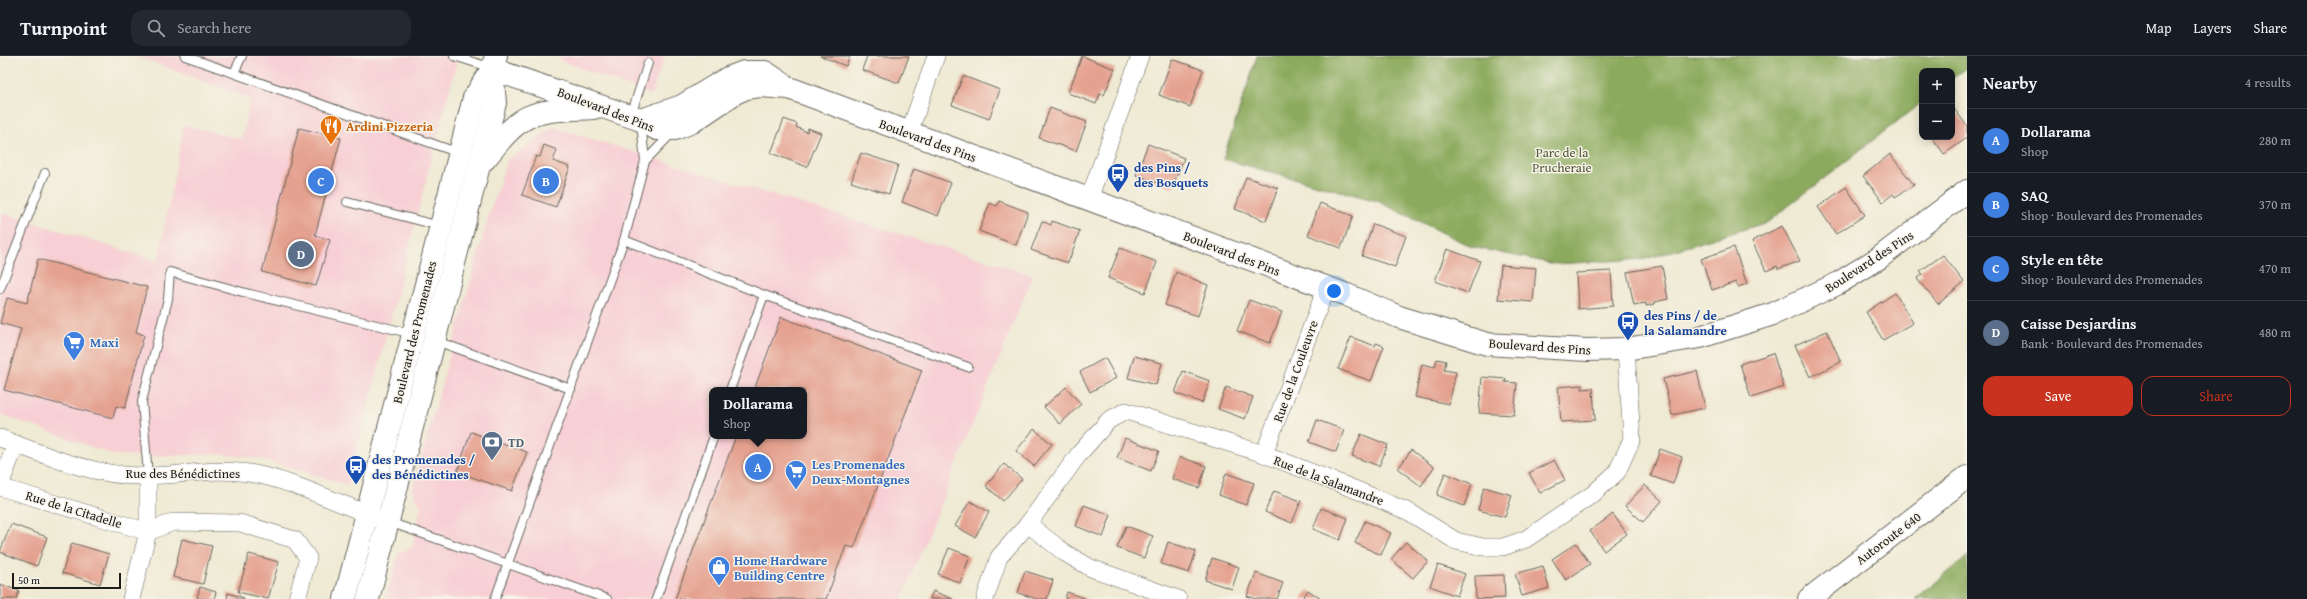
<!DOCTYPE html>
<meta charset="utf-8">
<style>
body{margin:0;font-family:"Gentium Book Plus",serif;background:#242831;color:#f1f3f6}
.controls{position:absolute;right:12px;top:12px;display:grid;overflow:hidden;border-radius:8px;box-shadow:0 2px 10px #0003}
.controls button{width:36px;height:36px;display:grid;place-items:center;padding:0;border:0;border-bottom:1px solid #363941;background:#171b24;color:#f1f3f6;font:20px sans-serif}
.scale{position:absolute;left:12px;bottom:10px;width:109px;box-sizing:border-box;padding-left:4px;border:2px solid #1c1c1c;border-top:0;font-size:11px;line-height:14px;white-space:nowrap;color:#1c1c1c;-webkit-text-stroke:3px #f7f3e8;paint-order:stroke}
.you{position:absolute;left:1334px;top:235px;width:14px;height:14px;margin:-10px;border:3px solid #fff;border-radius:50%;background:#1a73e8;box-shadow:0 0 0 6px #1a73e833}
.badge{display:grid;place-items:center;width:26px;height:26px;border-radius:50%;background:#c8321e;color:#fff;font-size:13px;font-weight:700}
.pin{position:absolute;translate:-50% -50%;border:2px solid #fff;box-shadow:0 1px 4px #0006}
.popup{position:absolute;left:709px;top:331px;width:98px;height:52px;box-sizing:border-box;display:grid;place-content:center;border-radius:8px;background:#171b24;filter:drop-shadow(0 1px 3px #0005);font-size:13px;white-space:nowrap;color:#9ea1a6}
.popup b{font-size:15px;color:#f1f3f6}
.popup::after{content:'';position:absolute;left:50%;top:100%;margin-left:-8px;border:8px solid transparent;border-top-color:#171b24}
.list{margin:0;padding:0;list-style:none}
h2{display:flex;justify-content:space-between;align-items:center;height:52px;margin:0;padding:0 16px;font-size:17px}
h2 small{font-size:13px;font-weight:400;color:#9ea1a6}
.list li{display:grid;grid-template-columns:26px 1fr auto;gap:12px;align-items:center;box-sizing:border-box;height:64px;padding:0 16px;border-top:1px solid #363941}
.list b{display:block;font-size:15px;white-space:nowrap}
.list p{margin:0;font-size:13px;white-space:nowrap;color:#9ea1a6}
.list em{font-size:13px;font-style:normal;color:#9ea1a6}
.actions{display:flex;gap:8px;padding:12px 16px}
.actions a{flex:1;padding:9px 0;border:1px solid #c8321e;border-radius:12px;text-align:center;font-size:14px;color:#c8321e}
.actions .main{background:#c8321e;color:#fff}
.icon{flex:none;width:22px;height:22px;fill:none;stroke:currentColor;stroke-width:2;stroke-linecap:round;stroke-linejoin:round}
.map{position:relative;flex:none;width:1967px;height:543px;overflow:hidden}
header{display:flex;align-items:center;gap:24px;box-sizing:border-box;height:56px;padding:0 20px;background:#171b24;border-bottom:1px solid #363941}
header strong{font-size:19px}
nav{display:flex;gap:22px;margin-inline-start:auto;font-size:14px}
.search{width:280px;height:36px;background:#242831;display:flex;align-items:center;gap:10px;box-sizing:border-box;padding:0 14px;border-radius:12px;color:#9ea1a6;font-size:15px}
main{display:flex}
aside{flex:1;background:#171b24}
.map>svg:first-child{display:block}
.built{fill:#f7cfd4;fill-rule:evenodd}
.forest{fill:#8caa5d;stroke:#54633c}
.building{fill:#e5a18f}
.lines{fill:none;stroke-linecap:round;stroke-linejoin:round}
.lane-casing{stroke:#66645c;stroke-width:10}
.street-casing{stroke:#66645c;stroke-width:18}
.secondary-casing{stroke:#66645c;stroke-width:24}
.highway-casing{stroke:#66645c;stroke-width:24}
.lane{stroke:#fff;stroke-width:8}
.street{stroke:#fff;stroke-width:17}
.secondary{stroke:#fff;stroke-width:22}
.highway{stroke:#fff;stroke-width:22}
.labels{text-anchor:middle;stroke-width:3;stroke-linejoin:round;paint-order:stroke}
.street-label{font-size:13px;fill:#1c1c1c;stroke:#f7f3e8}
.food-label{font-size:13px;font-weight:bold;fill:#c56008;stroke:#f7f3e8;text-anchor:start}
.park-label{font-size:13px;fill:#505737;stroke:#f7f3e8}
.transit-label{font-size:13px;font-weight:bold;fill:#164399;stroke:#f7f3e8;text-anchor:start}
.shop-label{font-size:13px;font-weight:bold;fill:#366cbe;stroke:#f7f3e8;text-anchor:start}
.service-label{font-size:13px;font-weight:bold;fill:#4e5e75;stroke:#f7f3e8;text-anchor:start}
</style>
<header>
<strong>Turnpoint</strong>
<div class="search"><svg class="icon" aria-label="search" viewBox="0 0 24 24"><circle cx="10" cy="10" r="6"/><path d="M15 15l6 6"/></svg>Search here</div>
<nav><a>Map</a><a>Layers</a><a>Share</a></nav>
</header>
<main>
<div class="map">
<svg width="1967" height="543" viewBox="0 0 1967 543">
<rect width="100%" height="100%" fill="#f7f3e8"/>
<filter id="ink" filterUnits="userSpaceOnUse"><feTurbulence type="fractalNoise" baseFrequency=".025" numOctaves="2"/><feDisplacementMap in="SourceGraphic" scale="8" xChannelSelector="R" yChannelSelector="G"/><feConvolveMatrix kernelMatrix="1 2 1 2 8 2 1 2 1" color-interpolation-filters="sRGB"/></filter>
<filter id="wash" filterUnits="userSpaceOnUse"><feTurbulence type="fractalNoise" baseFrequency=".012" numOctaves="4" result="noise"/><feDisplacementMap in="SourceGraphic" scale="16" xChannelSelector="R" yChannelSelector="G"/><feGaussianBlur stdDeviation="0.9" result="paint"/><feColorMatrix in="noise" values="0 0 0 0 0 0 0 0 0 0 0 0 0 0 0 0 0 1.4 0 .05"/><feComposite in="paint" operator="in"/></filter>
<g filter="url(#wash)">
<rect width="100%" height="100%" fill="#efead3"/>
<g class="built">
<polygon points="136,0 458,0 348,429 257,402 216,398 163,400 114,399 0,358 0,167 3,157 158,205 184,69 242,83 250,43"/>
<polygon points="559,0 665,0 651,39 562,5"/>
<path d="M 553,71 L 1033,219 L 902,543 L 385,543 L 399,497 L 412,491 L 421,450 L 412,434 L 487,166 L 507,104 ZM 712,334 L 804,334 L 804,380 L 712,380 Z"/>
</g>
<g class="forest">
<polygon points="1257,0 1967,0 1967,11 1952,23 1952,15 1922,15 1922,46 1768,166 1646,203 1555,208 1472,191 1377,145 1223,103"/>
<polygon points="1967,501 1967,543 1915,543"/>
</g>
<g id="blocks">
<g class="building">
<polygon points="820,0 850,0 846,10"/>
<polygon points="867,0 909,0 899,27 862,14"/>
<polygon points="1082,0 1115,13 1104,39 1100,38 1096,48 1068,37"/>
<polygon points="1172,3 1203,14 1190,51 1159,39"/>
<polygon points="963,20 1000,34 989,63 952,49"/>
<polygon points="1953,51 1967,70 1967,82 1944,98 1932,81 1952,81"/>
<polygon points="1050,52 1087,66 1076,95 1039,82"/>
<polygon points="784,63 797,68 796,71 807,76 808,72 821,77 807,111 771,97"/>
<polygon points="299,72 341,82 315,179 330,184 316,230 262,216"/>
<polygon points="1148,88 1184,102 1172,132 1136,119"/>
<polygon points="544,89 557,94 553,105 570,111 556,151 522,139 536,100 540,101"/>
<polygon points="861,97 898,109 889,138 851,126"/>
<polygon points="1890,98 1914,129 1895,141 1893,138 1883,146 1863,120"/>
<polygon points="914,113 951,127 938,160 902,146"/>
<polygon points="1246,121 1278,132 1266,165 1235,153"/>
<polygon points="1846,131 1865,159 1836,178 1818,151"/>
<polygon points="999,145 1028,156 1016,189 979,175 990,147 997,150"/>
<polygon points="1320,147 1353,160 1341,192 1308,179"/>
<polygon points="1042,165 1051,169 1052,165 1080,175 1068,207 1031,194"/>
<polygon points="1373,168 1406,180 1395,211 1362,200"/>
<polygon points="1782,170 1800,205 1778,213 1777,210 1766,215 1752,185"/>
<polygon points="1734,191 1747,228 1738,231 1736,226 1712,234 1701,203"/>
<polygon points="1120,192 1157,206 1145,237 1108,222"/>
<polygon points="1447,193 1480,205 1468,237 1435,225"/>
<polygon points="1943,199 1964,226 1938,248 1917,223 1923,218 1920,215"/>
<polygon points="38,203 147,231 136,276 144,279 125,352 116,350 113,362 4,334 21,273 0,267 7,242 27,247"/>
<polygon points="1501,209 1536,212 1533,246 1498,243"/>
<polygon points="1662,210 1668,243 1655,246 1655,248 1646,250 1646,247 1634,249 1627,216"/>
<polygon points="1611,215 1613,250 1578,253 1576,217"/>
<polygon points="1176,216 1208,229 1198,260 1165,249"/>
<polygon points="1895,237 1913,267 1883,284 1866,256"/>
<polygon points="1249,244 1282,256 1270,287 1237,275"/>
<polygon points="781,261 922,314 854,492 846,490 826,543 675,543 736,380 804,380 804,334 754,334"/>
<polygon points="1827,275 1841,306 1810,321 1795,289"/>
<polygon points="1351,281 1375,290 1376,287 1384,290 1371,325 1338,313"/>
<polygon points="1773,297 1784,331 1751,342 1740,308"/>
<polygon points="1134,300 1162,307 1156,329 1128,322"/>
<polygon points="1105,302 1116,322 1090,336 1080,316"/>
<polygon points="1437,303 1446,305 1444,314 1456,316 1449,348 1415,341 1422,308 1435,311"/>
<polygon points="1183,315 1210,325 1202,347 1175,337"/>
<polygon points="1697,315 1705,352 1672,359 1663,323"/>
<polygon points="1482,321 1506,323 1505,326 1517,327 1514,359 1479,357"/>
<polygon points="1582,329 1582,333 1593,332 1595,364 1561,366 1558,331"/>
<polygon points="1066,331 1081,348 1060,368 1044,351"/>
<polygon points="1226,331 1253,341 1245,363 1218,353"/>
<polygon points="1317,364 1344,374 1336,396 1309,386"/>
<polygon points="1034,373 1052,388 1034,410 1016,395"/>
<polygon points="471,376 527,396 512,435 457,416"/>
<polygon points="1361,378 1388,389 1379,410 1352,400"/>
<polygon points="1125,382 1159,395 1151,415 1117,402"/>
<polygon points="1660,393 1682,401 1673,428 1651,420"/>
<polygon points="1411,394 1434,411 1421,430 1398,413"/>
<polygon points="1180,401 1206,410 1199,432 1172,423"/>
<polygon points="1554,404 1565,424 1540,437 1529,417"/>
<polygon points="1004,408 1022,423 1003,445 986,430"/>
<polygon points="1226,417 1254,427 1246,449 1219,439"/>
<polygon points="1445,417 1472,428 1464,450 1437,439"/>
<polygon points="1645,429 1662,445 1643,466 1625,450"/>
<polygon points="1484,431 1512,439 1505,461 1478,454"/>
<polygon points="1274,435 1301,445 1292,467 1265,456"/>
<polygon points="970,445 989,456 975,481 955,470"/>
<polygon points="1084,449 1111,459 1103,481 1076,470"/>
<polygon points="1321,452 1348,462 1340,484 1313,473"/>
<polygon points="1613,458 1627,478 1604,495 1590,475"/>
<polygon points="1365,465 1391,477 1381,499 1355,487"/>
<polygon points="11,468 47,481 37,510 0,496"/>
<polygon points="1126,470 1153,480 1144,502 1117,492"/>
<polygon points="182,483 212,490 203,528 173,521"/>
<polygon points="1168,486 1196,495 1189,517 1161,508"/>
<polygon points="1406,486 1428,505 1413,522 1391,503"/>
<polygon points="72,487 109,498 100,528 62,517"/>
<polygon points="1576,487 1590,508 1566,524 1552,503"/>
<polygon points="949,492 970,500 960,527 938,518"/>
<polygon points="249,498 279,506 268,543 238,536"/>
<polygon points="1212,502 1239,511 1232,533 1205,524"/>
<polygon points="1438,509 1465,518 1457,540 1430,530"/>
<polygon points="1543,510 1549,532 1522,540 1515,518"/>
<polygon points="1025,515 1053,524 1047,543 1037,543 1018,537"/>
<polygon points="1256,517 1283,527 1277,543 1257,543 1247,540"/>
<polygon points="1504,519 1505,542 1476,543 1475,520"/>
<polygon points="0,528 19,535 16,543 0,543"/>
<polygon points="200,531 216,536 214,543 197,542"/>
<polygon points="1308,534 1321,543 1302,543"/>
<polygon points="933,535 953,543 930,543"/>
<polygon points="1067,536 1087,543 1065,543"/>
<polygon points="228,537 244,542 244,543 227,543"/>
</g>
</g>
</g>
<g filter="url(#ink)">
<use href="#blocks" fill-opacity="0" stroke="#66645c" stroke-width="1"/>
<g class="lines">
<g class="lane-casing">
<g id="lane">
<polyline points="185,0 459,97"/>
<polyline points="454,0 492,12"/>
<polyline points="234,17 242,0"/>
<polyline points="631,59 648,7"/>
<polyline points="645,105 672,77"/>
<polyline points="347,146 440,170"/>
<polyline points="624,184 764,239 968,311"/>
<polyline points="0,233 45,117"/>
<polyline points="436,285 571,333"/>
<polyline points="730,334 764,239"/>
<polyline points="148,420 142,345 168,243 170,216 250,238 413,278"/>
<polyline points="389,466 607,543"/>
<polyline points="495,543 624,184 645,105 641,67"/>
<polyline points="656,543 714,380"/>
</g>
</g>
<g class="street-casing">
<g id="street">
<polyline points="909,77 936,0"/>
<polyline points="1089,143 1140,0"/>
<path d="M 0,382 C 47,400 98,422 149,420 C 183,419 215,412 249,417 C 288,423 340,448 378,462"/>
<polyline points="1264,398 1326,232"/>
<polyline points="0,429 16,388"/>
<polyline points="0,431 148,476 173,466 240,467 295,484 308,502 297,543"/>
<polyline points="1028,468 1065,497 1091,512 1178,543"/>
<polyline points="131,543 148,476 148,420"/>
<polyline points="985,543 999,501 1028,468 1079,398 1109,364 1126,355 1264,398 1359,435 1409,456 1456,485 1483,491 1503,491 1526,483 1593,438 1617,416 1632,383 1626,293"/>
</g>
</g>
<g class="secondary-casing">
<g id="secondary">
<polyline points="492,13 641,64 657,73 675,73 692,66 735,37 746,32 760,30 789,32 1347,239 1399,261 1487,288 1587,294 1626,293 1700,281 1773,258 1837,228 1879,202 1967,135"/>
<polyline points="641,64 682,50 728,22 744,16 765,16 783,28"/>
<path d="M 485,103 C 525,52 531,56 593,52"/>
<polyline points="345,543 474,42 492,13 496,0"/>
<polyline points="368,543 495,47 492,13"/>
</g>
</g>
<g class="highway-casing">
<polyline id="highway" points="1809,543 1967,421"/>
</g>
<use href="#lane" class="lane"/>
<use href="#street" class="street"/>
<use href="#secondary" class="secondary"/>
<use href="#highway" class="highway"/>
</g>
</g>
<defs>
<g id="restaurant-pin" transform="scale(1.15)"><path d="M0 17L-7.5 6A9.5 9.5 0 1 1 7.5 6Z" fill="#e8710a" stroke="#f7f3e8"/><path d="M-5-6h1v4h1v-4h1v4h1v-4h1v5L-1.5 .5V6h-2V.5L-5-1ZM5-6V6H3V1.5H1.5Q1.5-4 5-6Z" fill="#fff"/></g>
<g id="bus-pin" transform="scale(1.15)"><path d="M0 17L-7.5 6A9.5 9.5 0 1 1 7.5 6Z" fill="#1a4fb4" stroke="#f7f3e8"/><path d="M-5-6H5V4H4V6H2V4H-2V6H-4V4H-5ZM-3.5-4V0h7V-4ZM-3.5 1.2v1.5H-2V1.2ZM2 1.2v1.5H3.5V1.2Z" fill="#fff"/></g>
<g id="supermarket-pin" transform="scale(1.15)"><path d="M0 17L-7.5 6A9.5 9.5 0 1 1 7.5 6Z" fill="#3f7fe0" stroke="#f7f3e8"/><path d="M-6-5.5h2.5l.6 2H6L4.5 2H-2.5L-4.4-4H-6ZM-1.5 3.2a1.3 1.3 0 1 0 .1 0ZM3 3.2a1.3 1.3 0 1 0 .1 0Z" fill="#fff"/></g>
<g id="bank-pin" transform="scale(1.15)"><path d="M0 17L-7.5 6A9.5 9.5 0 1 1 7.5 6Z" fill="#5c6f8a" stroke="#f7f3e8"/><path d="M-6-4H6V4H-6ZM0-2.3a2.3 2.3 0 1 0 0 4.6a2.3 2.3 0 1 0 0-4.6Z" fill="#fff"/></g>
<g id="shop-pin" transform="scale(1.15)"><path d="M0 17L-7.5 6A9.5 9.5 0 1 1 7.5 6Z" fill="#3f7fe0" stroke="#f7f3e8"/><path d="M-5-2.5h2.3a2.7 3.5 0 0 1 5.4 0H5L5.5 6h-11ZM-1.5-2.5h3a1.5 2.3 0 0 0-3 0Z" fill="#fff"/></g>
</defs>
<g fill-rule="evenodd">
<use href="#restaurant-pin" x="331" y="70"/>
<use href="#bus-pin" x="1118" y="118"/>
<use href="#bus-pin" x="1628" y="266"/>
<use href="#supermarket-pin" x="74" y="286"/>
<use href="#bank-pin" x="492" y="386"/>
<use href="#bus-pin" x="356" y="410"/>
<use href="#supermarket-pin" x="796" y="415"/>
<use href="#shop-pin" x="719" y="511"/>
</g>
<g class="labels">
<g class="street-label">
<text transform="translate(606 53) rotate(21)" y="5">Boulevard des Pins</text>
<text transform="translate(928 84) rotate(20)" y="5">Boulevard des Pins</text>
<text transform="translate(1232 197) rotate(21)" y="5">Boulevard des Pins</text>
<text transform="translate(1869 205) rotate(-33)" y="5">Boulevard des Pins</text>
<text transform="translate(414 276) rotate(-76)" y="5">Boulevard des Promenades</text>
<text transform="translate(1540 290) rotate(4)" y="5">Boulevard des Pins</text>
<text transform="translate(1295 315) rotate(-70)" y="5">Rue de la Couleuvre</text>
<text x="183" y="422">Rue des Bénédictines</text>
<text transform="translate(1329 424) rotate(21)" y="5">Rue de la Salamandre</text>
<text transform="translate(74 453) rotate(17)" y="5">Rue de la Citadelle</text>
<text transform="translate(1888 482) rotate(-37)" y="5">Autoroute 640</text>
</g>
<g class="food-label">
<text x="346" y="75">Ardini Pizzeria</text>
</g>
<g class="park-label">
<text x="1562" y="101">Parc de la<tspan x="1562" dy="15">Prucheraie</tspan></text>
</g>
<g class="transit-label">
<text x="1134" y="116">des Pins /<tspan x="1134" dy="15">des Bosquets</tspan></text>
<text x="1644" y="264">des Pins / de<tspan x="1644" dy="15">la Salamandre</tspan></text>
<text x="372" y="408">des Promenades /<tspan x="372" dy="15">des Bénédictines</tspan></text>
</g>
<g class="shop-label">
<text x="90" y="291">Maxi</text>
<text x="812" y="413">Les Promenades<tspan x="812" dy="15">Deux-Montagnes</tspan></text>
<text x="734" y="509">Home Hardware<tspan x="734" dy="15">Building Centre</tspan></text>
</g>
<g class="service-label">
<text x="508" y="391">TD</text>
</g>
</g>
</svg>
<div class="controls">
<button>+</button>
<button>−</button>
</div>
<div class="scale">50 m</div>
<div class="you"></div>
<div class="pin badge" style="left:758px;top:411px;background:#3f7fe0">A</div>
<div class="popup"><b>Dollarama</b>Shop</div>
<div class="pin badge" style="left:546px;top:125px;background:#3f7fe0">B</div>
<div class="pin badge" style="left:321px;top:125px;background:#3f7fe0">C</div>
<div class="pin badge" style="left:301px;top:198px;background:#5c6f8a">D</div>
</div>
<aside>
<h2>Nearby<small>4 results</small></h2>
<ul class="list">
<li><span class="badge" style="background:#3f7fe0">A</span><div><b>Dollarama</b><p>Shop</p></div><em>280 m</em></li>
<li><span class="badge" style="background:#3f7fe0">B</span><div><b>SAQ</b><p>Shop · Boulevard des Promenades</p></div><em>370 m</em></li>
<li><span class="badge" style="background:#3f7fe0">C</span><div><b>Style en tête</b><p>Shop · Boulevard des Promenades</p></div><em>470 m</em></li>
<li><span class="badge" style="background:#5c6f8a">D</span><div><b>Caisse Desjardins</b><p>Bank · Boulevard des Promenades</p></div><em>480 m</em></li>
</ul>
<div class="actions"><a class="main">Save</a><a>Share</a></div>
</aside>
</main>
